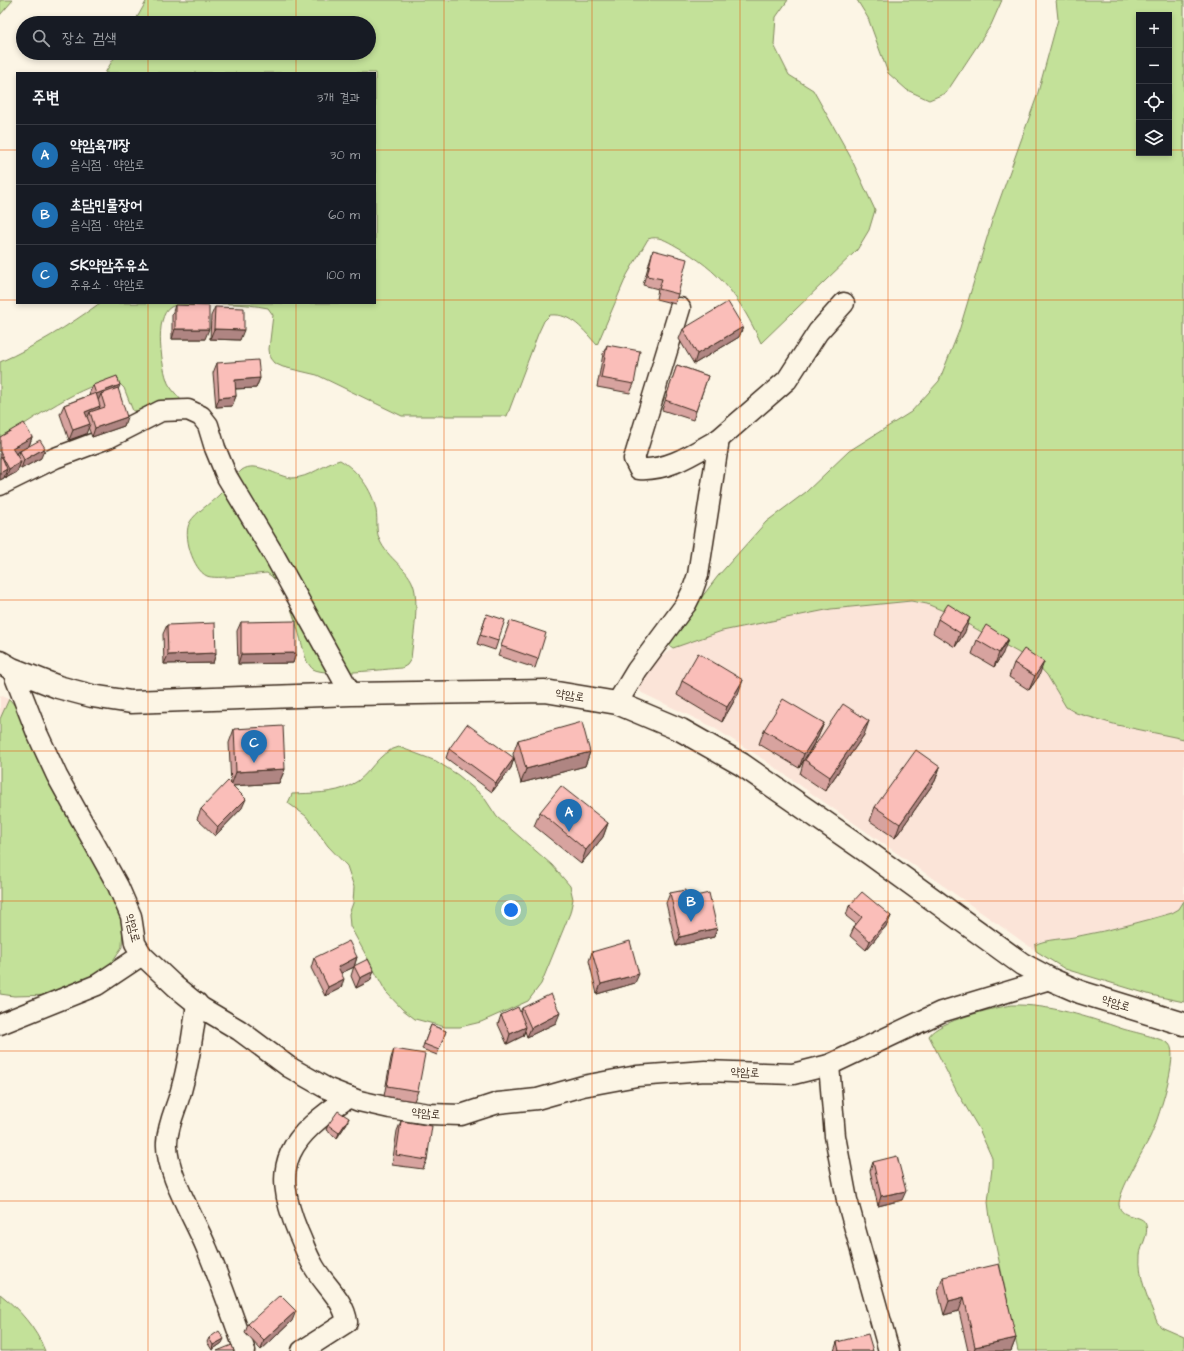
<!DOCTYPE html>
<html lang="ko">
<meta charset="utf-8">
<style>
body{margin:0;font-family:"Architects Daughter","Poor Story",sans-serif;background:#20242c;color:#f1f3f6}
.controls{position:absolute;right:12px;top:12px;display:grid;overflow:hidden;border-radius:0px;box-shadow:0 2px 6px #0003}
.controls button{width:36px;height:36px;display:grid;place-items:center;padding:0;border:0;border-bottom:1px solid #363941;background:#171b24;color:#f1f3f6;font:20px sans-serif}
.you{position:absolute;left:511px;top:910px;width:14px;height:14px;margin:-10px;border:3px solid #fff;border-radius:50%;background:#1a73e8;box-shadow:0 0 0 6px #1a73e833}
.badge{display:grid;place-items:center;width:26px;height:26px;border-radius:50%;background:#1f6fb2;color:#fff;font-size:13px;font-weight:700}
.pin{position:absolute;translate:-50% -33px;filter:drop-shadow(0 1px 2px #0008)}
.pin::after{content:'';position:absolute;top:21px;width:14px;height:12px;background:inherit;clip-path:polygon(0 0,100% 0,50% 100%)}
.list{margin:0;padding:0;list-style:none}
h2{display:flex;justify-content:space-between;align-items:center;height:52px;margin:0;padding:0 16px;font-size:17px}
h2 small{font-size:13px;font-weight:400;color:#9ea1a6}
.list li{display:grid;grid-template-columns:26px 1fr auto;gap:12px;align-items:center;box-sizing:border-box;height:60px;padding:0 16px;border-top:1px solid #363941}
.list b{display:block;font-size:15px;white-space:nowrap}
.list p{margin:0;font-size:13px;white-space:nowrap;color:#9ea1a6}
.list em{font-size:13px;font-style:normal;color:#9ea1a6}
.icon{flex:none;width:22px;height:22px;fill:none;stroke:currentColor;stroke-width:2;stroke-linecap:round;stroke-linejoin:round}
.map{position:relative;flex:none;width:1184px;height:1351px;overflow:hidden}
.search{position:absolute;background:#171b24;box-shadow:0 2px 6px #0003;left:16px;top:16px;width:360px;height:44px;display:flex;align-items:center;gap:10px;box-sizing:border-box;padding:0 14px;border-radius:22px;color:#9ea1a6;font-size:15px}
.panel{position:absolute;background:#171b24;box-shadow:0 2px 6px #0003;left:16px;top:72px;width:360px;height:232px;border-radius:0px}
.map>svg:first-child{display:block}
.built{fill:#fbe4d8}
.green{fill:#c3e199;stroke:#7f865c;fill-rule:evenodd}
.lines{fill:none;stroke-linecap:round;stroke-linejoin:round}
.street-casing{stroke:#3b2a1e;stroke-width:23}
.secondary-casing{stroke:#3b2a1e;stroke-width:25}
.street{stroke:#fcf5e5;stroke-width:20}
.secondary{stroke:#fcf5e5;stroke-width:22}
.wall{fill:#d7a39f;stroke:#3b2a1e;fill-rule:evenodd}
.shaded-wall{fill:#af8582;stroke:#3b2a1e}
.building{fill:#fabeb9;stroke:#3b2a1e}
.grid{fill:none;stroke:#e8590c;stroke-width:1;stroke-opacity:0.55}
.labels{text-anchor:middle;stroke-width:4;stroke-linejoin:round;paint-order:stroke}
.street-label{font-size:12px;fill:#3b2a1e;stroke:#fcf5e5}
</style>
<div class="map">
<svg width="1184" height="1351" viewBox="0 0 1184 1351">
<rect width="100%" height="100%" fill="#fcf5e5"/>
<filter id="ink" filterUnits="userSpaceOnUse"><feTurbulence type="fractalNoise" baseFrequency=".025" numOctaves="2"/><feDisplacementMap in="SourceGraphic" scale="8" xChannelSelector="R" yChannelSelector="G"/><feConvolveMatrix kernelMatrix="1 2 1 2 8 2 1 2 1" color-interpolation-filters="sRGB"/></filter>
<g filter="url(#ink)">
<g class="built">
<polygon points="911,601 927,604 946,612 1035,662 1047,675 1066,707 1076,713 1117,725 1184,739 1184,901 1179,909 1172,913 1129,925 1058,940 1041,941 1035,945 1036,951 757,755 711,726 642,693 638,688 645,674 654,662 673,648 722,631 831,609"/>
<polygon points="0,695 9,699 0,719"/>
</g>
<g class="green">
<polygon points="0,0 13,0 0,15"/>
<path d="M 147,0 L 788,0 L 776,17 L 774,45 L 789,75 L 813,90 L 850,156 L 875,210 L 869,230 L 857,250 L 761,343 C 740,298 721,271 676,246 C 667,241 658,235 648,239 L 627,275 L 597,345 C 584,331 572,313 550,315 L 544,321 L 538,334 L 507,416 L 402,416 L 317,375 L 283,367 L 274,363 L 270,358 L 269,349 L 273,315 L 268,308 C 243,303 218,303 192,305 C 186,305 176,304 171,307 C 153,317 162,368 168,383 C 172,391 181,399 187,407 L 133,411 L 124,388 L 117,381 C 85,380 29,423 0,439 L 0,362 C 36,346 68,326 100,303 L 375,303 L 375,73 L 105,73 L 117,53 L 369,53 L 369,23 L 134,23 Z"/>
<polygon points="857,0 1002,0 991,25 946,93 929,100 907,90 888,73 868,18"/>
<path d="M 1056,0 L 1184,0 L 1184,739 L 1117,725 L 1076,713 L 1066,707 L 1047,675 L 1035,662 L 946,612 L 927,604 L 911,601 L 831,609 L 722,631 L 673,648 L 669,645 L 669,640 L 718,576 L 766,522 L 806,492 L 849,451 L 911,412 L 939,381 L 959,331 L 992,221 L 1037,96 L 1058,19 ZM 1139,15 L 1169,15 L 1169,153 L 1139,153 Z"/>
<path d="M 340,460 C 358,471 372,489 376,510 C 378,522 375,532 381,543 C 391,562 412,570 415,592 C 418,613 413,638 411,659 L 407,665 L 402,668 C 384,669 327,677 313,669 C 311,668 309,664 307,662 C 299,637 290,587 267,573 C 254,574 216,580 207,576 C 193,570 182,534 190,522 C 195,513 211,503 219,495 C 227,488 233,477 242,470 C 256,460 277,477 292,478 C 309,478 324,464 340,460 Z"/>
<polygon points="9,699 19,710 109,882 123,924 122,947 110,965 90,978 55,995 14,996 0,994 0,719"/>
<path d="M 399,747 L 436,761 L 458,775 L 483,796 L 497,817 L 552,865 L 570,886 L 573,899 L 570,913 L 541,984 L 528,1001 L 481,1022 L 460,1027 L 445,1027 L 415,1019 L 402,1009 L 386,992 L 350,926 L 349,914 L 353,903 L 354,887 L 347,866 L 328,846 L 306,816 L 288,803 L 292,794 C 311,793 334,794 351,785 C 371,776 376,752 399,747 Z"/>
<path d="M 1184,901 L 1184,1002 L 1151,995 L 1065,969 L 1036,951 L 1035,945 C 1044,939 1067,939 1079,936 C 1111,930 1141,922 1172,913 L 1179,909 Z"/>
<path d="M 1011,1005 C 1049,1004 1088,1017 1123,1029 C 1133,1032 1162,1038 1169,1044 C 1180,1054 1157,1123 1150,1137 C 1144,1150 1118,1192 1119,1205 C 1121,1220 1143,1213 1146,1225 C 1149,1235 1141,1245 1140,1255 C 1138,1278 1149,1301 1157,1322 L 1161,1327 L 1184,1337 L 1184,1351 L 1018,1351 L 990,1218 L 988,1202 L 992,1168 L 992,1158 L 979,1129 L 956,1090 L 929,1036 C 938,1021 994,1008 1011,1005 Z"/>
<path d="M 0,1294 C 19,1309 36,1328 45,1351 L 0,1351 Z"/>
</g>
<g class="lines">
<g class="street-casing">
<g id="street">
<polyline points="719,439 787,380 818,332 844,303"/>
<polyline points="0,485 55,458 108,438 161,411 188,410 201,416 208,425 215,448 227,477 274,555 351,694"/>
<polyline points="12,669 37,733 57,776 118,886 131,916 135,943 142,955 176,987 202,1008 239,1030 289,1067 326,1088 359,1101 390,1108 429,1114 461,1115 498,1103 537,1099 583,1086 637,1076 705,1071 793,1074 829,1065 941,1012 1050,979"/>
<path d="M 617,703 L 637,670 L 686,604 L 692,592 L 698,575 L 719,439 C 694,453 669,471 639,469 L 634,459 L 680,308"/>
<path d="M 197,1003 C 193,1032 190,1059 182,1087 C 178,1105 168,1122 167,1142 C 165,1172 196,1221 207,1249 C 221,1282 233,1317 245,1351"/>
<polyline points="0,1024 97,985 142,955"/>
<polyline points="829,1065 835,1136 847,1200 889,1351"/>
<path d="M 302,1351 L 347,1322 C 344,1299 323,1284 313,1265 C 307,1255 303,1243 298,1232 C 269,1162 290,1137 349,1097"/>
</g>
</g>
<g class="secondary-casing">
<polyline id="secondary" points="0,662 12,669 58,687 92,696 131,702 351,694 545,691 617,703 681,730 741,764 869,853 1022,964 1050,979 1080,992 1184,1024"/>
</g>
<use href="#street" class="street"/>
<use href="#secondary" class="secondary"/>
</g>
<g class="wall">
<polygon points="653,250 678,294 675,304 656,299 658,289 643,285 650,260"/>
<polygon points="175,305 205,339 172,339 172,315"/>
<polygon points="215,307 240,340 210,339 211,316"/>
<polygon points="743,327 739,337 694,364 679,339 683,329"/>
<polygon points="607,345 634,384 630,393 597,387 603,354"/>
<polygon points="217,363 260,378 256,388 235,389 236,396 232,406 216,407 213,373"/>
<polygon points="677,365 708,376 693,420 662,410"/>
<polygon points="93,385 118,389 124,426 92,437 88,427 86,434 69,440 60,414 64,405 90,395 89,394"/>
<path d="M 0,437 L 32,437 L 29,446 L 41,458 L 21,469 L 19,466 L 17,472 L 6,478 L 5,476 L 4,478 L 0,480 ZM 20,451 L 18,457 L 16,454 Z"/>
<polygon points="487,614 498,641 495,650 477,644"/>
<polygon points="938,619 965,632 955,647 933,633"/>
<polygon points="510,621 538,659 535,668 498,656"/>
<polygon points="241,622 296,653 293,663 238,664 237,631"/>
<polygon points="167,625 216,653 213,663 164,664 163,634"/>
<polygon points="977,640 1003,653 994,667 972,654"/>
<polygon points="1014,663 1039,676 1029,690 1009,677"/>
<polygon points="682,681 738,694 722,722 677,695"/>
<polygon points="824,723 818,737 806,758 864,735 825,791 800,774 804,760 799,768 759,744 764,730"/>
<polygon points="234,729 285,769 279,783 232,786 242,808 215,836 197,819 201,809 231,785 229,743"/>
<polygon points="518,740 590,752 585,766 521,783 513,754"/>
<polygon points="449,749 514,758 511,768 492,792 446,758"/>
<polygon points="940,767 935,781 895,838 870,821 875,807"/>
<polygon points="540,812 608,823 603,837 581,864 534,826"/>
<polygon points="670,893 687,898 714,937 676,946 666,903"/>
<polygon points="849,906 891,916 887,925 866,950 850,936 854,927 856,924 846,916"/>
<polygon points="592,952 635,983 597,994 589,961"/>
<polygon points="357,957 354,967 341,973 341,988 325,996 311,968 314,958"/>
<polygon points="354,966 374,971 370,981 356,988 351,976"/>
<polygon points="522,1008 556,1023 527,1037 525,1031 523,1036 507,1044 498,1024 501,1015 520,1013"/>
<polygon points="431,1025 446,1031 437,1055 422,1049"/>
<polygon points="394,1049 418,1091 414,1101 384,1096 391,1058"/>
<polygon points="401,1121 427,1160 423,1169 392,1165 397,1131"/>
<polygon points="347,1123 337,1138 326,1130 328,1125"/>
<polygon points="873,1162 902,1200 878,1206 870,1171"/>
<polygon points="943,1277 1016,1338 1011,1351 968,1351 959,1311 944,1315 938,1291"/>
<polygon points="292,1321 261,1350 245,1333 248,1324"/>
<polygon points="209,1338 222,1343 212,1350 207,1342"/>
<polygon points="837,1342 873,1351 834,1351"/>
</g>
<g class="shaded-wall">
<polygon points="743,327 739,337 694,364 697,354"/>
<polygon points="175,329 209,329 205,339 172,339"/>
<polygon points="214,329 244,330 240,340 210,339"/>
<polygon points="260,378 256,388 231,389 235,380"/>
<polygon points="120,385 116,395 101,394 98,401 96,394"/>
<polygon points="236,396 232,406 216,407 219,398"/>
<polygon points="100,406 97,416 90,412 87,419 85,412"/>
<polygon points="127,417 124,426 92,437 95,428"/>
<polygon points="90,424 86,434 69,440 73,430"/>
<polygon points="32,437 29,446 9,457 12,448"/>
<polygon points="45,448 41,458 21,469 24,460"/>
<polygon points="21,462 17,472 6,478 9,469"/>
<polygon points="7,469 4,478 0,480 0,473"/>
<polygon points="970,618 965,632 955,647 960,633"/>
<polygon points="1008,639 1003,653 994,667 999,653"/>
<polygon points="216,653 213,663 164,664 168,655"/>
<polygon points="296,653 293,663 238,664 241,654"/>
<polygon points="1044,662 1039,676 1029,690 1035,676"/>
<polygon points="743,680 738,694 722,722 727,707"/>
<polygon points="869,721 864,735 825,791 830,777"/>
<polygon points="824,723 818,737 799,768 804,754"/>
<polygon points="590,752 585,766 521,783 526,769"/>
<polygon points="514,758 511,768 492,792 496,783"/>
<polygon points="940,767 935,781 895,838 900,824"/>
<polygon points="285,769 279,783 231,786 236,772"/>
<polygon points="246,799 242,808 215,836 218,827"/>
<polygon points="608,823 603,837 581,864 586,850"/>
<polygon points="891,916 887,925 866,950 870,941"/>
<polygon points="717,928 714,937 676,946 680,937"/>
<polygon points="357,957 354,967 335,976 338,967"/>
<polygon points="374,971 370,981 356,988 360,978"/>
<polygon points="639,974 635,983 597,994 601,984"/>
<polygon points="344,979 341,988 325,996 328,987"/>
<polygon points="560,1013 556,1023 527,1037 531,1028"/>
<polygon points="526,1027 523,1036 507,1044 510,1034"/>
<polygon points="349,1118 347,1123 337,1138 339,1133"/>
<polygon points="906,1191 902,1200 878,1206 881,1196"/>
<polygon points="964,1297 959,1311 944,1315 949,1301"/>
<polygon points="296,1311 292,1321 261,1350 264,1340"/>
<polygon points="1016,1338 1011,1351 974,1351 975,1347"/>
<polygon points="224,1339 222,1343 212,1350 213,1345"/>
</g>
<g class="building">
<polygon points="653,250 687,259 678,294 659,289 662,279 647,276"/>
<polygon points="728,302 743,327 697,354 683,329"/>
<polygon points="175,305 209,306 209,329 175,329"/>
<polygon points="215,307 244,308 244,330 214,329"/>
<polygon points="607,345 640,351 634,384 601,378"/>
<polygon points="258,360 260,378 235,380 236,396 219,398 217,363"/>
<polygon points="677,365 708,376 696,411 665,400"/>
<polygon points="117,376 120,385 96,394 93,385"/>
<polygon points="118,388 127,417 95,428 90,412 105,407 101,394"/>
<polygon points="96,393 100,406 85,412 90,424 73,430 64,405"/>
<polygon points="24,423 32,437 12,448 21,462 9,469 0,452 0,437"/>
<polygon points="40,440 45,448 24,460 20,451"/>
<polygon points="2,457 7,469 0,473 0,458"/>
<polygon points="948,604 970,618 960,633 938,619"/>
<polygon points="487,614 505,620 498,641 480,635"/>
<polygon points="296,621 296,653 241,654 241,622"/>
<polygon points="510,621 546,633 538,659 501,646"/>
<polygon points="215,623 216,653 168,655 167,625"/>
<polygon points="986,625 1008,639 999,653 977,640"/>
<polygon points="1024,649 1044,662 1035,676 1014,663"/>
<polygon points="698,653 743,680 727,707 682,681"/>
<polygon points="783,699 824,723 804,754 764,730"/>
<polygon points="843,704 869,721 830,777 805,760"/>
<polygon points="582,722 590,752 526,769 518,740"/>
<polygon points="467,724 514,758 496,783 449,749"/>
<polygon points="283,726 285,769 236,772 234,729"/>
<polygon points="916,750 940,767 900,824 875,807"/>
<polygon points="228,781 246,799 218,827 201,809"/>
<polygon points="561,786 608,823 586,850 540,812"/>
<polygon points="685,890 687,898 709,893 717,928 680,937 670,893"/>
<polygon points="862,892 891,916 870,941 854,927 862,917 849,906"/>
<polygon points="349,941 357,957 338,967 344,979 328,987 314,958"/>
<polygon points="630,941 639,974 601,984 592,952"/>
<polygon points="368,959 374,971 360,978 354,966"/>
<polygon points="551,994 560,1013 531,1028 522,1008"/>
<polygon points="518,1007 526,1027 510,1034 501,1015"/>
<polygon points="431,1025 446,1031 439,1050 424,1044"/>
<polygon points="394,1049 425,1054 418,1091 387,1086"/>
<polygon points="338,1111 349,1118 339,1133 328,1125"/>
<polygon points="401,1121 432,1126 427,1160 396,1155"/>
<polygon points="897,1156 906,1191 881,1196 873,1162"/>
<polygon points="999,1264 1016,1338 975,1347 964,1297 949,1301 943,1277"/>
<polygon points="280,1295 296,1311 264,1340 248,1324"/>
<polygon points="219,1331 224,1339 213,1345 209,1338"/>
<polygon points="868,1334 873,1351 839,1351 837,1342"/>
<polygon points="232,1345 234,1351 217,1351"/>
</g>
</g>
<path class="grid" d="M 148,0 L 148,23M 296,0 L 296,23M 444,0 L 444,1351M 592,0 L 592,1351M 740,0 L 740,1351M 888,0 L 888,1351M 1036,0 L 1036,1351M 148,53 L 148,73M 296,53 L 296,73M 0,150 L 17,150M 375,150 L 1139,150M 1169,150 L 1184,150M 0,300 L 17,300M 375,300 L 1184,300M 148,303 L 148,1351M 296,303 L 296,1351M 0,450 L 1184,450M 0,600 L 1184,600M 0,751 L 1184,751M 0,901 L 1184,901M 0,1051 L 1184,1051M 0,1201 L 1184,1201"/>
<g class="labels">
<g class="street-label">
<text transform="translate(570 695) rotate(9)" y="4">약암로</text>
<text transform="translate(133 928) rotate(76)" y="4">약암로</text>
<text transform="translate(1116 1003) rotate(17)" y="4">약암로</text>
<text transform="translate(745 1072) rotate(2)" y="4">약암로</text>
<text transform="translate(426 1113) rotate(5)" y="4">약암로</text>
</g>
</g>
</svg>
<div class="controls">
<button>+</button>
<button>−</button>
<button><svg class="icon" aria-label="locate" viewBox="0 0 24 24"><circle cx="12" cy="12" r="6"/><path d="M12 2v4M12 18v4M2 12h4M18 12h4"/></svg></button>
<button><svg class="icon" aria-label="layers" viewBox="0 0 24 24"><path d="M12 4l9 5-9 5-9-5zM3 14l9 5 9-5"/></svg></button>
</div>
<div class="you"></div>
<div class="pin badge" style="left:569px;top:832px">A</div>
<div class="pin badge" style="left:691px;top:922px">B</div>
<div class="pin badge" style="left:254px;top:763px">C</div>
<div class="search"><svg class="icon" aria-label="search" viewBox="0 0 24 24"><circle cx="10" cy="10" r="6"/><path d="M15 15l6 6"/></svg>장소 검색</div>
<section class="panel">
<h2>주변<small>3개 결과</small></h2>
<ul class="list">
<li><span class="badge">A</span><div><b>약암육개장</b><p>음식점 · 약암로</p></div><em>30 m</em></li>
<li><span class="badge">B</span><div><b>초담민물장어</b><p>음식점 · 약암로</p></div><em>60 m</em></li>
<li><span class="badge">C</span><div><b>SK약암주유소</b><p>주유소 · 약암로</p></div><em>100 m</em></li>
</ul>
</section>
</div>
